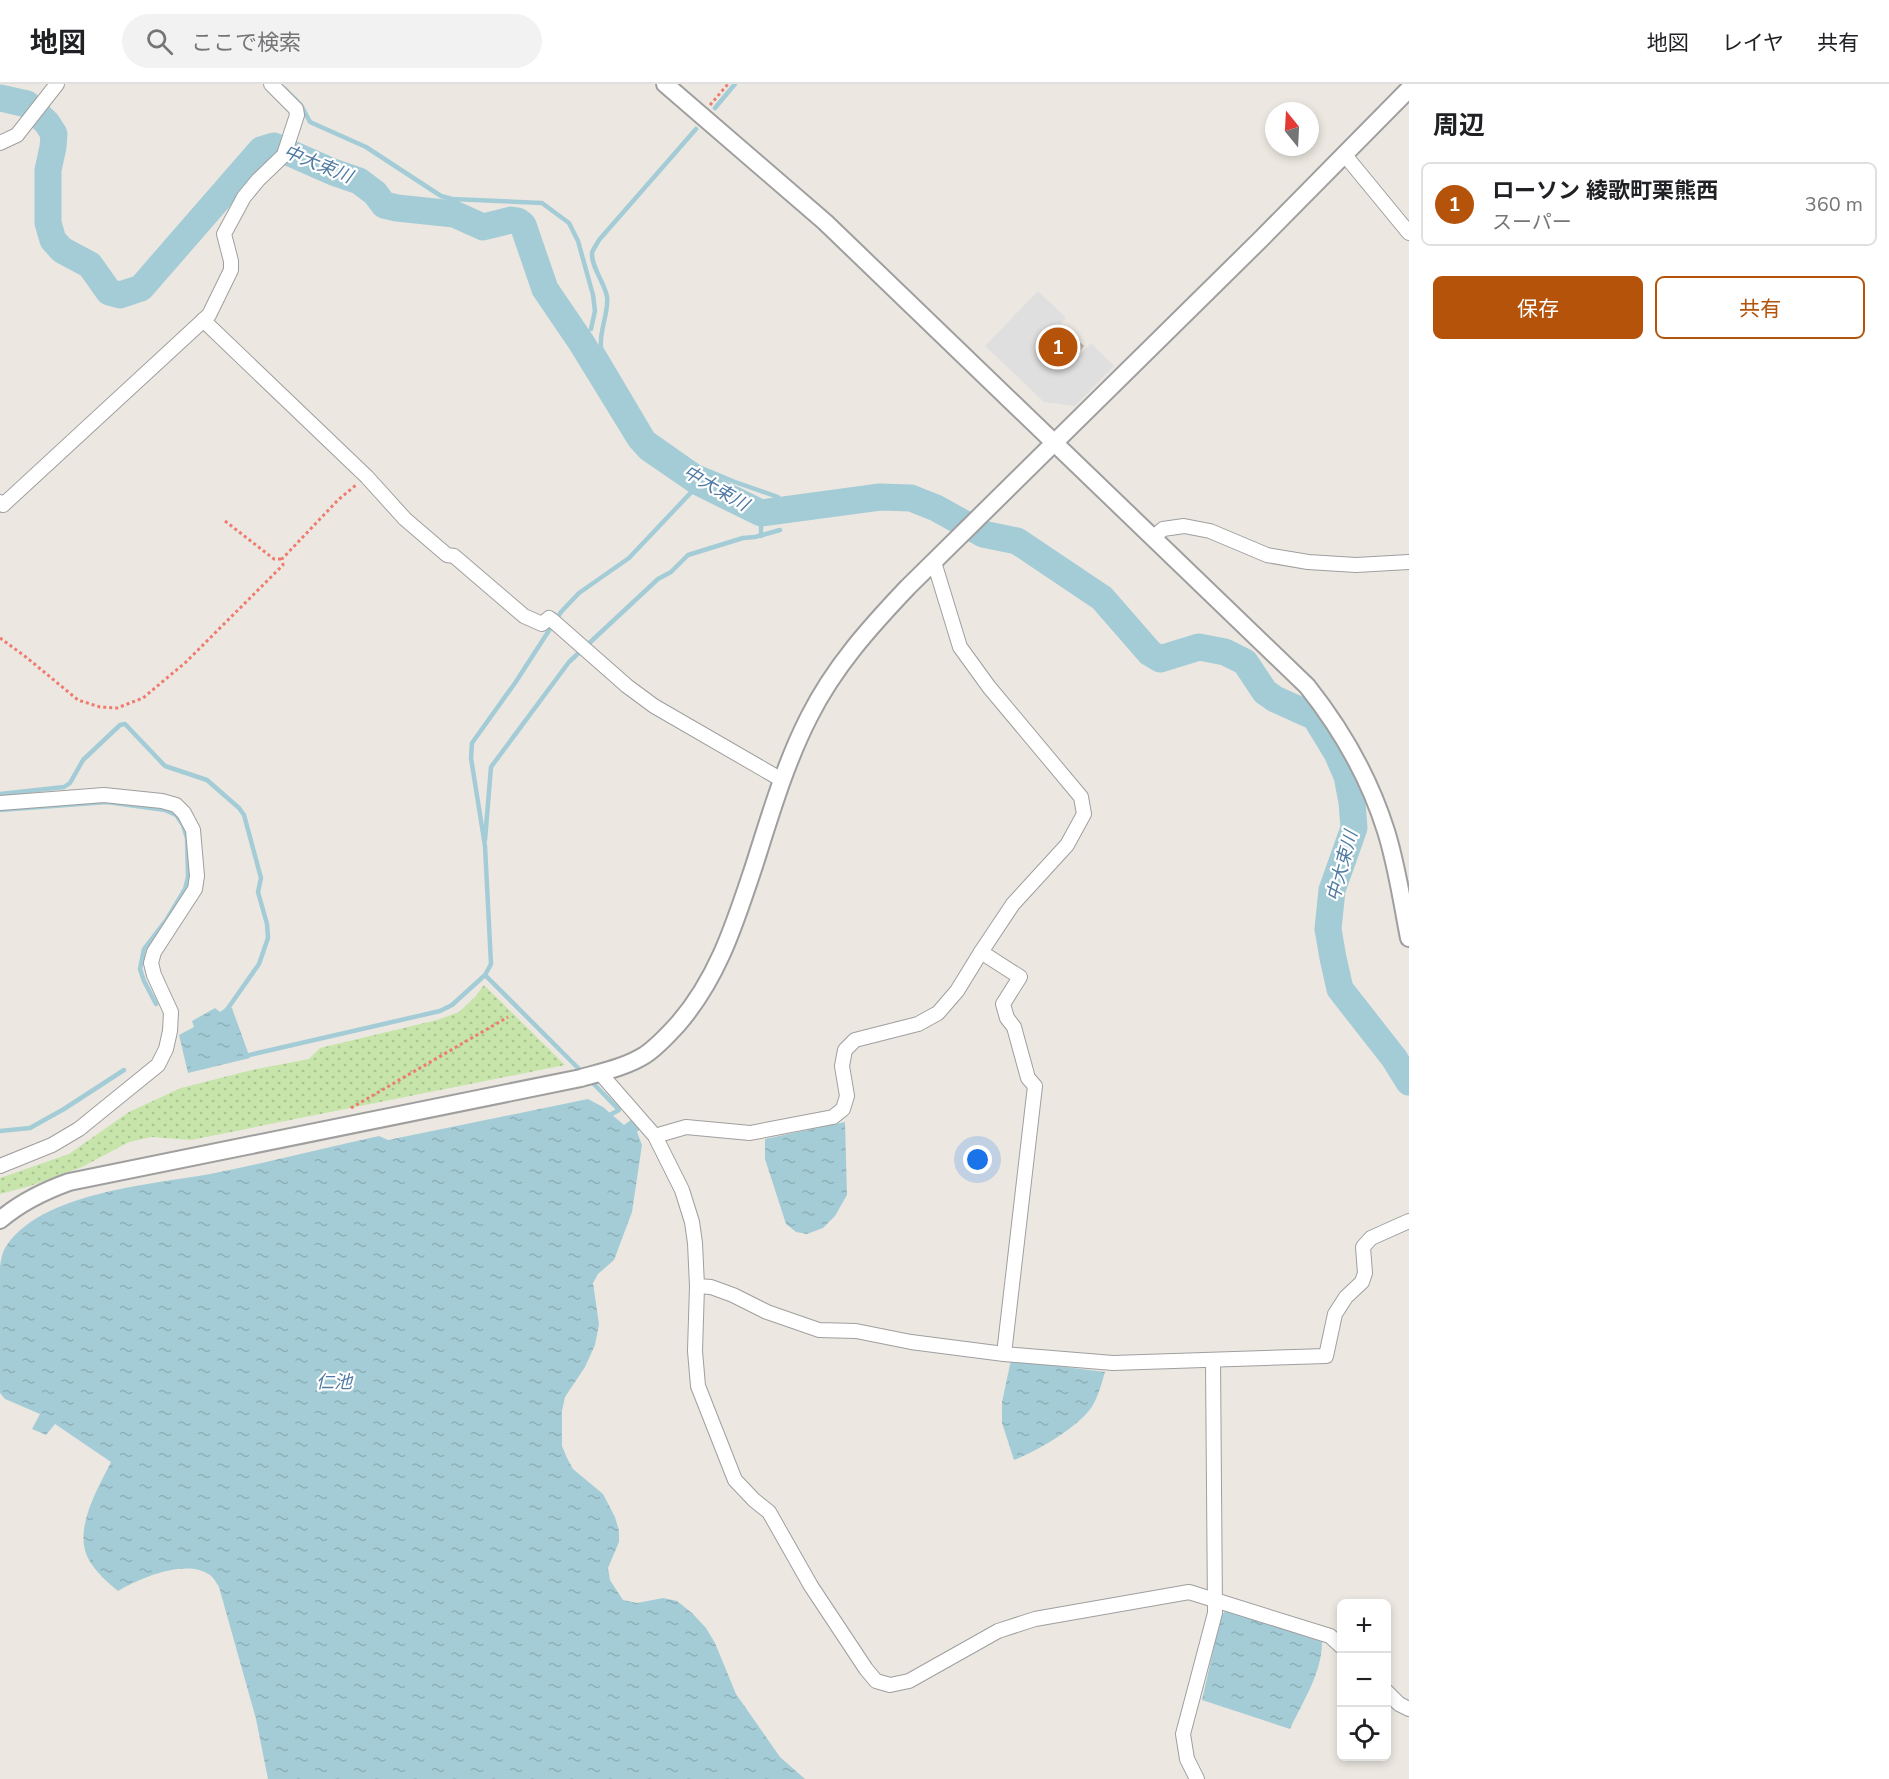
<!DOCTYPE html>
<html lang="ja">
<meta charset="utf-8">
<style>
body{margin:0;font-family:"Nunito Sans","Noto Sans JP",sans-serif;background:#f2f2f2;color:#202124}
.controls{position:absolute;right:18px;bottom:18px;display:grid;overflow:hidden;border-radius:9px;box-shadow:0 3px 9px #0003}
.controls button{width:54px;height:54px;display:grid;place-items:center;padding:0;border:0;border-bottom:2px solid #e0e0e0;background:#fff;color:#202124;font:30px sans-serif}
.compass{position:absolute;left:1265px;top:18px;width:54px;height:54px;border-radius:50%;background:#fff;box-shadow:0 3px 9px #0003;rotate:342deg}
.you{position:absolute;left:978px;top:1076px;width:21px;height:21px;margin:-15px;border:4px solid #fff;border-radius:50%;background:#1a73e8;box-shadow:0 0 0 9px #1a73e833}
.badge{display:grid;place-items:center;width:39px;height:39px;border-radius:50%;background:#b45309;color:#fff;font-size:20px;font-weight:700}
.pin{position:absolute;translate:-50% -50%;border:3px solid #fff;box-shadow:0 2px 6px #0006}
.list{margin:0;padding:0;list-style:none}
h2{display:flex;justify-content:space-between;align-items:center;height:78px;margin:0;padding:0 24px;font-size:26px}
h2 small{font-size:20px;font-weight:400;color:#757577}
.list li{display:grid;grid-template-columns:39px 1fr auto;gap:18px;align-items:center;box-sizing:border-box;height:84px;margin:0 12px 12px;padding:0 12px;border:2px solid #e0e0e0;border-radius:9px}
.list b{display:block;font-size:22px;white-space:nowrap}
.list p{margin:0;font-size:20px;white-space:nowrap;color:#757577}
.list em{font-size:20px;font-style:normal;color:#757577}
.actions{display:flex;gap:12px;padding:18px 24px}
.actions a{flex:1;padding:14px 0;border:2px solid #b45309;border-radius:9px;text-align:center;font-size:21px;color:#b45309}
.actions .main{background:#b45309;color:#fff}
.icon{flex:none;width:33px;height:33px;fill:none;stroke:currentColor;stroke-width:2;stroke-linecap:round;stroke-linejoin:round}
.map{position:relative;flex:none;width:1409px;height:1695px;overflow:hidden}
header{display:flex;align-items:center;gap:36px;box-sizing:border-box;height:84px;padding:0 30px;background:#fff;border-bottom:2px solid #e0e0e0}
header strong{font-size:28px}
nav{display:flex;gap:33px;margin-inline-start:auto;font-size:21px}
.search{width:420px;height:54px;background:#f2f2f2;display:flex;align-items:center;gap:15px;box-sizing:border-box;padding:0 21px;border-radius:33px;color:#757577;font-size:22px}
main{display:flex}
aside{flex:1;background:#fff}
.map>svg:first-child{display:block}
.grass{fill:url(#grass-dots)}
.parking{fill:#dfdfdf}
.water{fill:url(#water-ripples)}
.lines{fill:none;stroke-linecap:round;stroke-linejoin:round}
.stream{stroke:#a4ccd7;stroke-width:4.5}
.river{stroke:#a4ccd7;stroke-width:27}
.building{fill:#bcb4ae}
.minor-casing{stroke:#9f9f9f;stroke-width:16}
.tertiary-casing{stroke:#9f9f9f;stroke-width:20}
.path{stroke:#ef7b6f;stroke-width:3;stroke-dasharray:3 3;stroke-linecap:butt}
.minor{stroke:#fff;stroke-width:14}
.tertiary{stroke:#fff;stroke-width:16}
.labels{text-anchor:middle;stroke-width:4.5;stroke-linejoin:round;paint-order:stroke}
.water-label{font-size:18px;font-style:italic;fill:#4f7aa3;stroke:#fff}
</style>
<header>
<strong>地図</strong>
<div class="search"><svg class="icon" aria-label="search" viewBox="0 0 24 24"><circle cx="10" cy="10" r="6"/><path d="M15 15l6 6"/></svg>ここで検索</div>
<nav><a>地図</a><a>レイヤ</a><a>共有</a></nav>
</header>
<main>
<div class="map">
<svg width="1409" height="1695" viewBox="0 0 1409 1695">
<defs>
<pattern id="grass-dots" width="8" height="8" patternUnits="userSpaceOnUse" patternTransform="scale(1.5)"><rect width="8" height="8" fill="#c7e4aa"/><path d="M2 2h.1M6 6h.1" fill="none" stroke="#aac392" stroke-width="1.8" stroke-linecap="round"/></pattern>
<pattern id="water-ripples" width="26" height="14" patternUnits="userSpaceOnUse" patternTransform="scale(1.5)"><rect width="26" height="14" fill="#a4ccd7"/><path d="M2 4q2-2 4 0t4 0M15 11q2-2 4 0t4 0" fill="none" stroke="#8dafb8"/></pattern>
</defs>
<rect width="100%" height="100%" fill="#ece8e1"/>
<polygon class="grass" points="484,901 565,981 191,1056 152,1053 129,1058 82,1083 30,1102 0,1110 0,1094 69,1070 129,1028 181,1004 252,986 309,975 320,964 437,936 459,928 475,913"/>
<polygon class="parking" points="1038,207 1066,234 1042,261 1067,284 1091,259 1114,282 1075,322 1044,318 985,262"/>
<g class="water">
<polygon points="228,922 232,924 250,974 188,989 179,951 194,943 192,937 215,924 220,928"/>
<path d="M 588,1015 L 603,1023 L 624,1041 L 632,1035 L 641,1044 L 637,1048 L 642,1061 L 632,1128 L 614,1176 L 598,1190 L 593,1199 L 599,1240 L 595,1261 L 585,1283 L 565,1313 L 562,1327 L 562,1362 L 567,1374 L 573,1385 L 603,1410 L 615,1433 L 619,1447 L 619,1458 L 608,1484 L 610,1496 L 623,1516 L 637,1519 L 663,1514 L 677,1517 L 692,1529 L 706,1544 L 715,1559 L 736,1610 L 780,1673 L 805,1695 L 268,1695 L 256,1635 L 219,1503 C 217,1500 214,1494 210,1491 C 186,1474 140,1494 118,1507 C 107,1498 96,1488 89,1476 C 72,1447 98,1404 111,1378 L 55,1340 L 46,1351 L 32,1345 L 40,1330 L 5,1315 L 0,1309 L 0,1182 C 1,1176 2,1169 5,1164 C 40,1108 150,1101 210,1090 C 266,1079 323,1064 379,1052 L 388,1056 Z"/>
<polygon points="845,1038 847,1111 835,1132 823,1144 807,1150 796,1148 786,1140 765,1075 765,1055"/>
<path d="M 1011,1276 L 1105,1288 C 1102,1298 1099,1310 1094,1319 C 1084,1340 1036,1368 1014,1376 L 1002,1339 L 1002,1318 Z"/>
<path d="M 1226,1526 L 1322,1558 C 1322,1589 1303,1617 1290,1645 L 1202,1616 L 1221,1532 Z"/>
</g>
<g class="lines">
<g class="stream">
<polyline points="285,5 301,21 310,38 366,63 441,112 452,115 542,119 569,139 578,157 593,211 595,227 591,245"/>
<polyline points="715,24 735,0"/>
<path d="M 696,45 L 599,156 C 597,160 593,165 592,169 C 591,183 605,199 607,213 C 609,229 599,246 601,264 L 652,350 L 699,383 L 735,398 L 778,413"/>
<polyline points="761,452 761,429"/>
<polyline points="0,710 64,703 70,699 83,676 120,641 125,640 165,682 207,696 239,724 244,731 261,794 258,808 267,840 268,854 259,880 226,927"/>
<polyline points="0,726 107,718 165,726 176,731 183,741 187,754 188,793 185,805 167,835 144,865 140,885 144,897 156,920"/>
<polyline points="485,756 491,683 569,578 658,495 671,488 688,471 743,454 755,453 780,446"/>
<polyline points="245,972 440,927 452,921 485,891"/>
<polyline points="583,989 485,891 491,880 485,762 471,674 472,659 515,599 561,528 579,509 629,474 700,399"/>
<polyline points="589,995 619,1026 606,1033"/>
<polyline points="0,1047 30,1044 64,1025 124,986"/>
</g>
<polyline class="river" points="0,14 27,20 47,39 54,50 53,63 48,86 48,139 53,156 62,166 90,181 109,208 120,211 141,204 261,66 274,62 333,88 359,97 375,109 384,121 397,124 454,130 483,143 511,136 518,137 523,141 545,205 581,258 640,354 649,364 700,399 761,429 880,413 911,414 936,424 983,450 1017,457 1102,514 1150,569 1160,575 1199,563 1225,568 1245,578 1265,608 1275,615 1315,633 1337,669 1347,692 1352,718 1354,744 1332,806 1328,845 1333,874 1340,905 1394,974 1409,998"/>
</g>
<polygon class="building" points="1062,242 1084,262 1066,281 1044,260"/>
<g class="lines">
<g class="minor-casing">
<g id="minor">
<polyline points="0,59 17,51 57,0"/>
<polyline points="1344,70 1409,149"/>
<polyline points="203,236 367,393 405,435 447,471 454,472 524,532 542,540 549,534 552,536 627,602 654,622 782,696"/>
<polyline points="0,418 3,421 209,231 231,186 231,177 224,150 244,113 258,96 284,71 297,31 296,25 271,0"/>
<polyline points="1154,453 1163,445 1184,442 1210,447 1267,471 1308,478 1356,481 1409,478"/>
<polyline points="934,478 960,563 989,603 1081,713 1084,730 1067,761 1013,820 981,868 1020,893 1003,920 1007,934 1014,943 1028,994 1035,1002 1004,1270"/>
<polyline points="0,719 104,711 162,717 176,721 184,729 193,746 197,792 195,805 154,868 151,879 154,891 171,928 170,947 166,965 158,981 79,1045 52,1061 0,1082"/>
<polyline points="600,989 655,1052 682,1106 692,1138 695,1159 697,1202 695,1267 698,1302 735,1396 754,1416 769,1428 811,1502 866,1585 876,1597 890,1601 909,1597 998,1547 1035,1535 1189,1508 1330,1552 1342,1563"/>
<polyline points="655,1052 686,1043 750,1049 833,1033 843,1025 847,1012 842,982 845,966 855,956 918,940 938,929 957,907 981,868"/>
<polyline points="697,1202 711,1203 733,1211 767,1228 819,1246 856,1247 911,1258 1004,1270 1113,1279 1326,1272 1335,1230 1346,1213 1362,1198 1365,1189 1363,1163 1371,1154 1409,1137"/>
<polyline points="1386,1607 1399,1620 1409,1625"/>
<polyline points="1197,1695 1187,1675 1183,1650 1215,1529 1213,1277"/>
</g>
</g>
<g class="tertiary-casing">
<g id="tertiary">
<path d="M 665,0 L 825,138 L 1307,602 C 1342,646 1369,693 1386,747 C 1397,782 1402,818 1409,854"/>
<path d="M 0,1136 C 21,1118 44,1107 69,1098 L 581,994 C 602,988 626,983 645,971 C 657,963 668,951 678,940 C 718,894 735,839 754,782 C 770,732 785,680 809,633 C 834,583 870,543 908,503 L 1261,155 L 1409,5"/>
</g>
</g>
<g class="path">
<polyline points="710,21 728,0"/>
<polyline points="225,437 274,475 282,475"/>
<polyline points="0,554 26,573 78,616 100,623 117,624 143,614 186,578 283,481 282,475 338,416 356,401"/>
<polyline points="351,1024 508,933"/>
</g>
<use href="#minor" class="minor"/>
<use href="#tertiary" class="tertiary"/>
</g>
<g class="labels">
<g class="water-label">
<text transform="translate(318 80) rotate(22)" y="6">中大束川</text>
<text transform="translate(716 404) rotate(30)" y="6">中大束川</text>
<text transform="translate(1342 782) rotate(-75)" y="6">中大束川</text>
<text x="334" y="1304">仁池</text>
</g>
</g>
</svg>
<div class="controls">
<button>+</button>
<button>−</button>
<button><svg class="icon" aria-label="locate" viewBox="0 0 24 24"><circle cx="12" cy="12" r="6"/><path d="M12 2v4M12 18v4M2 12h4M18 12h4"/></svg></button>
</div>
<svg class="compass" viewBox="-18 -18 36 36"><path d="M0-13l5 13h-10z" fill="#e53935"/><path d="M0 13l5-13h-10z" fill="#757577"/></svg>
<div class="you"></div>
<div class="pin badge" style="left:1058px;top:263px">1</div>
</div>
<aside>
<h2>周辺<small></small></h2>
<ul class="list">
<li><span class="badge">1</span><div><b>ローソン 綾歌町栗熊西</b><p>スーパー</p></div><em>360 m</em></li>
</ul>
<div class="actions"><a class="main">保存</a><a>共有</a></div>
</aside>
</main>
